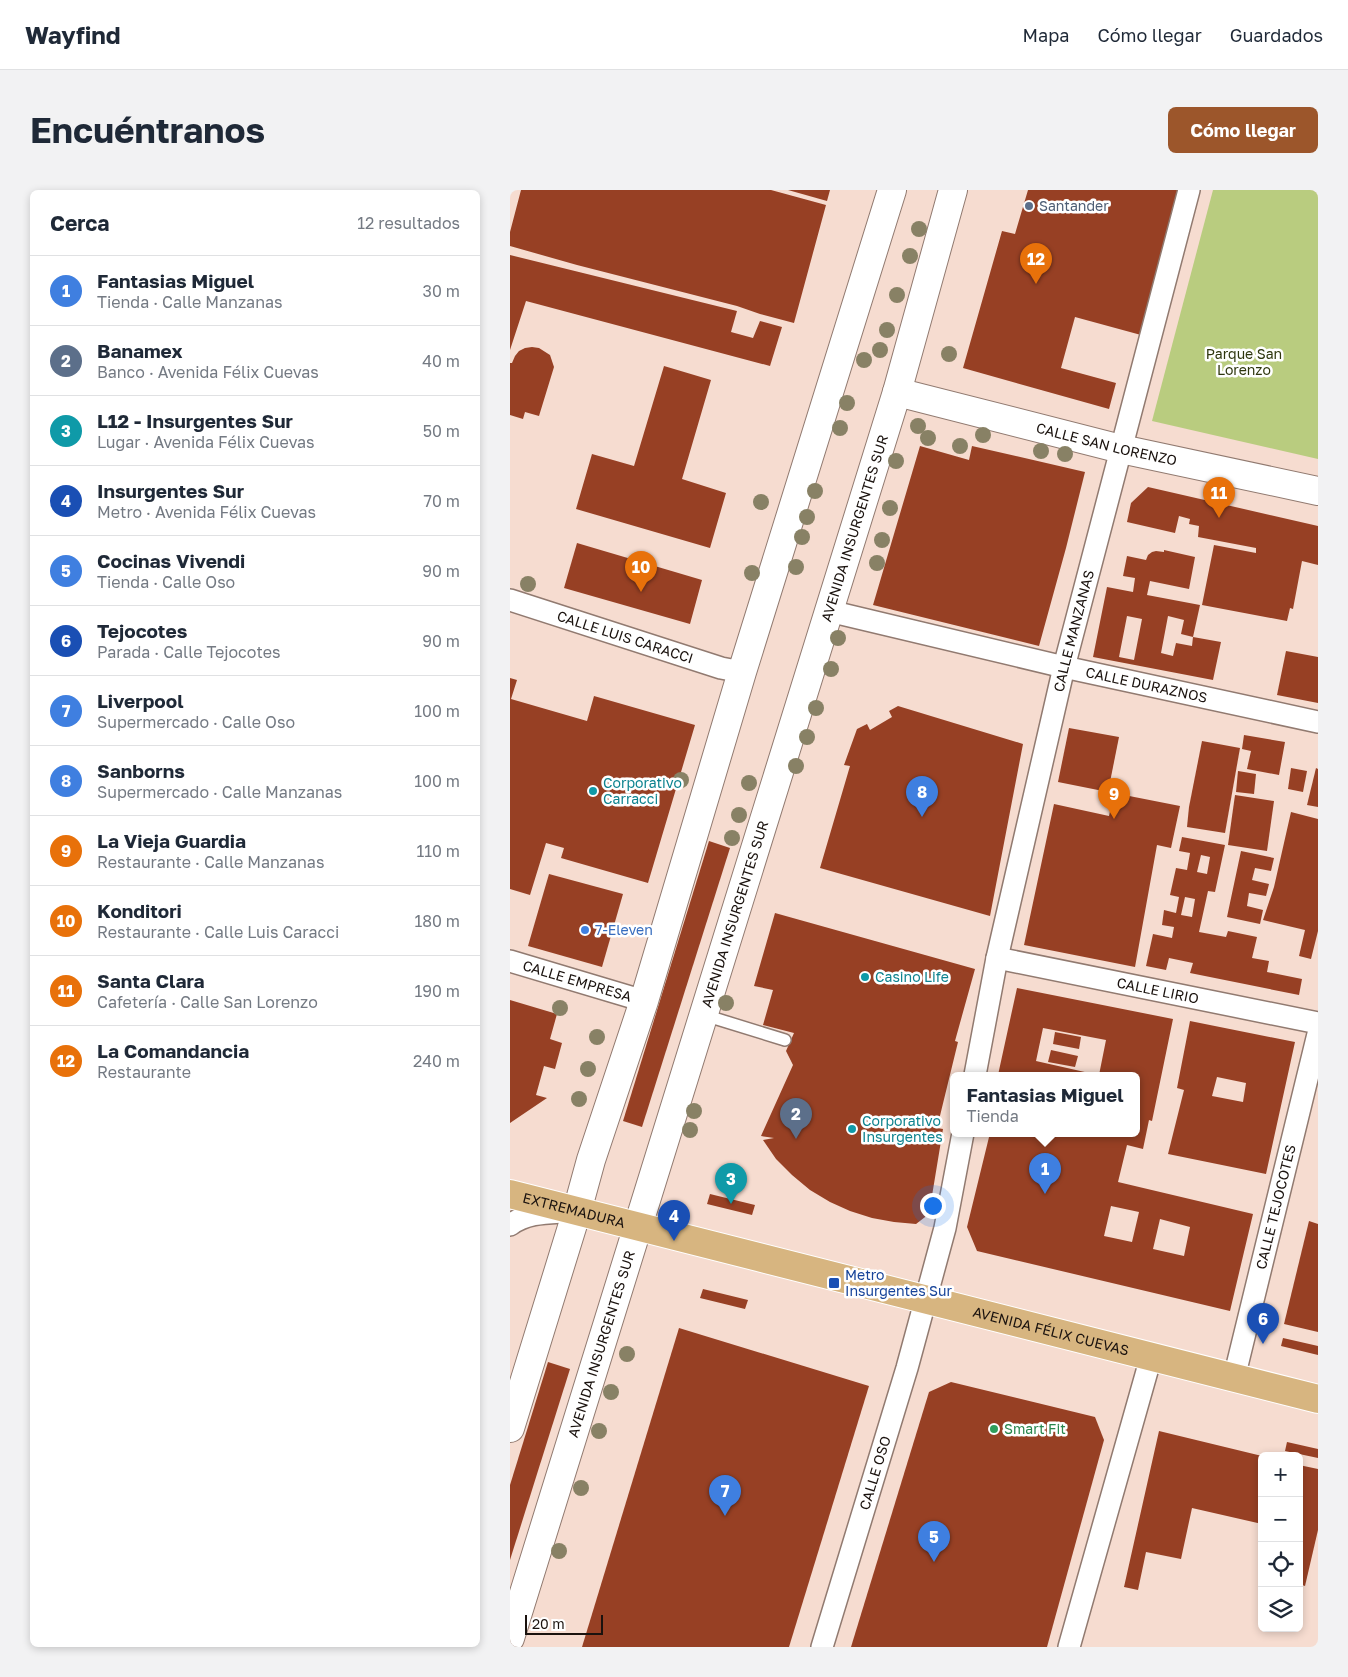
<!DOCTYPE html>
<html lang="es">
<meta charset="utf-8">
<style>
body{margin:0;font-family:"Golos Text",sans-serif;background:#f2f2f3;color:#1f2937}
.controls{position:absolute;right:15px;bottom:15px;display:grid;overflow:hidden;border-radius:8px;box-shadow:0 2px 8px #0003}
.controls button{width:45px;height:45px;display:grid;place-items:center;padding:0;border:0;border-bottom:1px solid #e0e1e3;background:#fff;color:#1f2937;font:25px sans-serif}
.scale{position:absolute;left:15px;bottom:12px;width:78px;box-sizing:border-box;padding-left:5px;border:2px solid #1a120e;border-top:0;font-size:14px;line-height:18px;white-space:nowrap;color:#1a120e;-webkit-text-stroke:4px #fff;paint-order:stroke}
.you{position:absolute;left:422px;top:1015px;width:18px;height:18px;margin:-12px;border:4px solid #fff;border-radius:50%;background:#1a73e8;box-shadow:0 0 0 8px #1a73e833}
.badge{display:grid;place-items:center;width:32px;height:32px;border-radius:50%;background:#9c562b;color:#fff;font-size:16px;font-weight:700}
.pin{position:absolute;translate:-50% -41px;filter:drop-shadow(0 1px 2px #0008)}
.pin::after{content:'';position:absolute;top:26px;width:18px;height:15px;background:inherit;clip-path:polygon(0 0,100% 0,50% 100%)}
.popup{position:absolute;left:440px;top:882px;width:190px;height:65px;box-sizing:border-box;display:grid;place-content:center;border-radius:8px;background:#fff;filter:drop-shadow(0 1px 4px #0005);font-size:16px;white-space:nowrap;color:#747a83}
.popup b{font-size:19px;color:#1f2937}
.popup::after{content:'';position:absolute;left:50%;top:100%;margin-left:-10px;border:10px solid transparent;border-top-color:#fff}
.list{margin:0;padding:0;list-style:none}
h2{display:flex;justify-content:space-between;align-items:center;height:65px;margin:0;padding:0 20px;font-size:21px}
h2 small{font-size:16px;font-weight:400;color:#747a83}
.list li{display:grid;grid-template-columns:32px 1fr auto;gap:15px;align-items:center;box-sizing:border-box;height:70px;padding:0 20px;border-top:1px solid #e0e1e3}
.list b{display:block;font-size:19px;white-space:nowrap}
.list p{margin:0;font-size:16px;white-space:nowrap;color:#747a83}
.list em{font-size:16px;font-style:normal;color:#747a83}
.icon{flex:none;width:28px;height:28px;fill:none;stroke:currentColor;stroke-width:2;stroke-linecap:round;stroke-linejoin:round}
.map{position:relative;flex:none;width:808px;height:1457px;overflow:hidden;border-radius:8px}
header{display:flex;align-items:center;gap:30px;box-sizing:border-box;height:70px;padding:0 25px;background:#fff;border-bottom:1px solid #e0e1e3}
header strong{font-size:24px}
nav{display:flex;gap:28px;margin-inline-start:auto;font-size:18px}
.intro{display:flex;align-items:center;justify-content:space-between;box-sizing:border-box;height:120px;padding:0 30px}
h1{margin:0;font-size:35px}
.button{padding:12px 22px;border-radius:8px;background:#9c562b;color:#fff;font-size:18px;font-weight:700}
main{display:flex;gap:30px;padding:0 30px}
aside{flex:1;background:#fff;border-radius:8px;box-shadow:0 2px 8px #0003}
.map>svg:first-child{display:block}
.green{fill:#b9cc7f}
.building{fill:#974024;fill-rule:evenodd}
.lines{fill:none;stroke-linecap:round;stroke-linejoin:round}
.lane-casing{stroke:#917a70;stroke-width:14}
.street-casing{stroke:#917a70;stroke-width:24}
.secondary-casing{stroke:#917a70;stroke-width:30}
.primary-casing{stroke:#fff;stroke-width:30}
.lane{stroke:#fff;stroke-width:11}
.street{stroke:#fff;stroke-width:21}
.secondary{stroke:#fff;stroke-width:28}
.primary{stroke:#d7b580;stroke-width:28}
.tree{fill:#888165}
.service-dot{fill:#5c6f8a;stroke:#fff;stroke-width:2}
.culture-dot{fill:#0f9aa8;stroke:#fff;stroke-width:2}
.shop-dot{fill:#3f7fe0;stroke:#fff;stroke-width:2}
.transit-dot{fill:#1a4fb4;stroke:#fff;stroke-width:2}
.leisure-dot{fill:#2e9e5b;stroke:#fff;stroke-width:2}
.labels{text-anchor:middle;stroke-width:5;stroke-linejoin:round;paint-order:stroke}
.service-label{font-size:14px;fill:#4e5e75;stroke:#fff;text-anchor:start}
.park-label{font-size:14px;fill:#2e360e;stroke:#fff}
.street-label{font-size:14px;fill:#1a120e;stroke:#fff}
.culture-label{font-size:14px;fill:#0d838f;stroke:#fff;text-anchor:start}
.shop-label{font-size:14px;fill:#366cbe;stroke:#fff;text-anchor:start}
.transit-label{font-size:14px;fill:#164399;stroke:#fff;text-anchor:start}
.leisure-label{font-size:14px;fill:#27864d;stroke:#fff;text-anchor:start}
</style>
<header>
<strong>Wayfind</strong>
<nav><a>Mapa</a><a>Cómo llegar</a><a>Guardados</a></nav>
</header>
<div class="intro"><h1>Encuéntranos</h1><a class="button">Cómo llegar</a></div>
<main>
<aside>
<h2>Cerca<small>12 resultados</small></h2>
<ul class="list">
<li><span class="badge" style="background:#3f7fe0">1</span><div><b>Fantasias Miguel</b><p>Tienda · Calle Manzanas</p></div><em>30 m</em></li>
<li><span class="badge" style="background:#5c6f8a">2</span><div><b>Banamex</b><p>Banco · Avenida Félix Cuevas</p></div><em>40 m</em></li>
<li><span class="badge" style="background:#0f9aa8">3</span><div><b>L12 - Insurgentes Sur</b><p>Lugar · Avenida Félix Cuevas</p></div><em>50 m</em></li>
<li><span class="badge" style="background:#1a4fb4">4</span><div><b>Insurgentes Sur</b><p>Metro · Avenida Félix Cuevas</p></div><em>70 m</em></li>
<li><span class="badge" style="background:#3f7fe0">5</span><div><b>Cocinas Vivendi</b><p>Tienda · Calle Oso</p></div><em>90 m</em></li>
<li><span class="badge" style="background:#1a4fb4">6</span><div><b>Tejocotes</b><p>Parada · Calle Tejocotes</p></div><em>90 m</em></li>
<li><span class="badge" style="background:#3f7fe0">7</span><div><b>Liverpool</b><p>Supermercado · Calle Oso</p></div><em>100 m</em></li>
<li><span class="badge" style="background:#3f7fe0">8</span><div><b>Sanborns</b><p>Supermercado · Calle Manzanas</p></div><em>100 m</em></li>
<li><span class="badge" style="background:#e8710a">9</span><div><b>La Vieja Guardia</b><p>Restaurante · Calle Manzanas</p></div><em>110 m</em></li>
<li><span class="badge" style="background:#e8710a">10</span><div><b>Konditori</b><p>Restaurante · Calle Luis Caracci</p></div><em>180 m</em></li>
<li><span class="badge" style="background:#e8710a">11</span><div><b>Santa Clara</b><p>Cafetería · Calle San Lorenzo</p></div><em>190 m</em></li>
<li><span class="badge" style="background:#e8710a">12</span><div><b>La Comandancia</b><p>Restaurante</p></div><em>240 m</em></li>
</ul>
</aside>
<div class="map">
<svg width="808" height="1457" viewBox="0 0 808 1457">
<rect width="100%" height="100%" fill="#f6dcd0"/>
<polygon class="green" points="703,0 808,0 808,269 642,231"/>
<g class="building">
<polygon points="11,0 261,0 316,15 284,133 250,124 227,116 67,75 0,56 0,42"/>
<polygon points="278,0 320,0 317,11"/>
<polygon points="518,0 673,0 631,145 565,127 551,178 606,193 599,219 453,178 492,41 505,44"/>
<polygon points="0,65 227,121 221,142 243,148 250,131 272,137 260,176 16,111 0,160"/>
<polygon points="22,157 29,158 40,165 44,177 29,226 15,222 13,229 0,225 0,173 2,173 5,166 9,161 15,158"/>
<polygon points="154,176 201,190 172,289 216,303 200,358 66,319 82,264 124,276"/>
<polygon points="410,256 459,270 462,256 575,282 556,358 529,456 363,415"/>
<polygon points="638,297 808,336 808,375 792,371 783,419 780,418 777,431 692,415 704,355 746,363 746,358 688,347 689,336 679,334 680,329 669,326 665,343 617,332 621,313"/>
<polygon points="67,353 192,390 180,434 54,398"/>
<path d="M 654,360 L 685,367 L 679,399 L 640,391 L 637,405 L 690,415 L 683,447 L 711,452 L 703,490 L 583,467 L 597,397 L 623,402 L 625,388 L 613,386 L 617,366 L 636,370 L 638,365 L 642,362 L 646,361 L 654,362 ZM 617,426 L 632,429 L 624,470 L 609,467 ZM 658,426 L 674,430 L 671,444 L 683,447 L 682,456 L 666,453 L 663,466 L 651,463 Z"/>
<polygon points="776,461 808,467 808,513 767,505"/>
<polygon points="0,488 7,490 1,509 77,531 84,506 185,535 138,693 51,668 54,658 36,653 20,705 0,699"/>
<polygon points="388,516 513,554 480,726 310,678 340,576 334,575 347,539 357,534 360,540 382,527 379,521"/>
<polygon points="559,538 609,547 598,602 548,592"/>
<polygon points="734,545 775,552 769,585 737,579 741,561 732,559"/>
<polygon points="692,551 730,558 715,643 677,637 679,617"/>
<polygon points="781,578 797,581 793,602 778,599"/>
<polygon points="806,578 808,579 808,617 797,615"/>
<polygon points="728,581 746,584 744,604 726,602"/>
<polygon points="604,603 670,616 661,658 647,655 625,777 514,755 544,614 599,626"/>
<polygon points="725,605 764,611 757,661 718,655"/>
<polygon points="781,622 808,629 808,741 801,769 789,766 795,740 753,730 764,697"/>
<path d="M 672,647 L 715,655 L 705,702 L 698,701 L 689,742 L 716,747 L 718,741 L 747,747 L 742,768 L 759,771 L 757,782 L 792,789 L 789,805 L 680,783 L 683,773 L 659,768 L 656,780 L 636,776 L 643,744 L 662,748 L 664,737 L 652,735 L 654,720 L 666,723 L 669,707 L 660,705 L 666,678 L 677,680 L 680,663 L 669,661 ZM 691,665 L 700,667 L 697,684 L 687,682 ZM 675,707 L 685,709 L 682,727 L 671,725 Z"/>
<polygon points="199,651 220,658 132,937 113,931"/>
<polygon points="731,661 764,668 761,681 745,678 742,690 759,694 756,706 739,703 737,716 753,720 750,734 717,727"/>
<polygon points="39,684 113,704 92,777 18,756"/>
<polygon points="265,723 465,779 445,851 448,852 427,938 433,939 419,1024 406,1034 384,1032 362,1028 340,1021 320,1012 300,1000 282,985 266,969 253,950 264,948 251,946 283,875 276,861 284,843 253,835 263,800 244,796"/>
<path d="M 507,798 L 663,829 L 642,931 L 639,930 L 633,959 L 617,955 L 608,992 L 743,1024 L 720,1121 L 467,1061 L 457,1037 L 480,943 L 626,943 L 626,885 L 589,885 L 596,850 L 533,838 L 526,871 L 588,885 L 488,885 ZM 601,1016 L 629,1022 L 622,1052 L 594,1046 ZM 650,1029 L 680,1037 L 674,1066 L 643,1059 Z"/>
<polygon points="0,810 47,824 40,849 52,853 45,879 34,876 26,905 37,908 0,933"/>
<path d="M 680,831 L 785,852 L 756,984 L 658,964 L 674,900 L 667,898 ZM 707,887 L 736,893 L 733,912 L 702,906 Z"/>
<polygon points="545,842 571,847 569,859 543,854"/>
<polygon points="541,860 568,866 565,877 538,872"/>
<polygon points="200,1004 245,1015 242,1025 197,1014"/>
<polygon points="799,1031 808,1034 808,1142 774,1134"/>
<polygon points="193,1099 238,1110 235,1119 190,1108"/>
<polygon points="169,1138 359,1196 279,1457 72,1457"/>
<polygon points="773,1148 808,1156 808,1165 771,1156"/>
<polygon points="38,1172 60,1179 0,1370 0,1295"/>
<polygon points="441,1192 585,1227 594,1250 537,1457 341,1457 419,1202"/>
<polygon points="649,1241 752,1266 752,1334 682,1318 671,1369 636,1362 628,1400 614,1397"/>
<polygon points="777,1252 808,1259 808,1268 775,1261"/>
<polygon points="789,1275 808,1279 808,1340 795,1396 789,1394"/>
</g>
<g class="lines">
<g class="lane-casing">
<polyline id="lane" points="194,825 275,850"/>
</g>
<g class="street-casing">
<g id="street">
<path id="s1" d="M 0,410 L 211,478 L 232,482"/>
<path id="s2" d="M 319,421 L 554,477 L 808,532"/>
<path id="s3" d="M 487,768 L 808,833"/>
<path id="s4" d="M 0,771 L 134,811"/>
<path id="s5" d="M 465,885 L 487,768 L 554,477 L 679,0"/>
<path d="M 0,1035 C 16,1023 35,1023 54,1022"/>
<path id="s6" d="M 724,1188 L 808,844"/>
<path id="s7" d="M 312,1457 L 397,1178 L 435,1038 L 453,943"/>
<polyline points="559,1457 641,1167"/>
</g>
</g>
<g class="secondary-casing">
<g id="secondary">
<path id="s8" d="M 387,202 L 611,259 L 808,301"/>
<polyline points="0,1238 67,1021 81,970 134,811 232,482 382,0"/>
<path id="s9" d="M 0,1448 L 387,202 L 443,0"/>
</g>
</g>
<g class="primary-casing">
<g id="primary">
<path id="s10" d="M 0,1004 L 808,1209"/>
</g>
</g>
<use href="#lane" class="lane"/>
<use href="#street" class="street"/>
<use href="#secondary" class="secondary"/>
<use href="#primary" class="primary"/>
</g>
<g class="tree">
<circle cx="409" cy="39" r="8"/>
<circle cx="400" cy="66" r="8"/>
<circle cx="387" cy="105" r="8"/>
<circle cx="377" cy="140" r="8"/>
<circle cx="370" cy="160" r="8"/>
<circle cx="439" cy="164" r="8"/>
<circle cx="354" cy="170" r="8"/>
<circle cx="337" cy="213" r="8"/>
<circle cx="408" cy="236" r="8"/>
<circle cx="330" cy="238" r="8"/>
<circle cx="473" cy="245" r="8"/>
<circle cx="418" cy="248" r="8"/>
<circle cx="450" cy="256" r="8"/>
<circle cx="531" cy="261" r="8"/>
<circle cx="555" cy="264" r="8"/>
<circle cx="386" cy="271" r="8"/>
<circle cx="305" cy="301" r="8"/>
<circle cx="251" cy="312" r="8"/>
<circle cx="380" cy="318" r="8"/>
<circle cx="297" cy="327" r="8"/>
<circle cx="292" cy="347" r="8"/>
<circle cx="372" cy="350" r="8"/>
<circle cx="367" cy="373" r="8"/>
<circle cx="286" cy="377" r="8"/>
<circle cx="242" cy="383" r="8"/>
<circle cx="18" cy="394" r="8"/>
<circle cx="328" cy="448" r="8"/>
<circle cx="321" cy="479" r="8"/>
<circle cx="306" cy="518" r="8"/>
<circle cx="297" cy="547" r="8"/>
<circle cx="286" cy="576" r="8"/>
<circle cx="171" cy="590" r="8"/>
<circle cx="239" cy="593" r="8"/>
<circle cx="229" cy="625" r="8"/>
<circle cx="222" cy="648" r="8"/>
<circle cx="216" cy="813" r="8"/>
<circle cx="50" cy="818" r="8"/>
<circle cx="87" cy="847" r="8"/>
<circle cx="78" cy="879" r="8"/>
<circle cx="69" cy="909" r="8"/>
<circle cx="184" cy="921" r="8"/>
<circle cx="180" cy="940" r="8"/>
<circle cx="117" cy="1164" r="8"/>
<circle cx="101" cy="1202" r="8"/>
<circle cx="89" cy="1241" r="8"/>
<circle cx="71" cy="1298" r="8"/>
<circle cx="49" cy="1361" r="8"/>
</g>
<circle class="service-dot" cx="519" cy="16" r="5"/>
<g class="culture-dot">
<circle cx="83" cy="601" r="5"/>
<circle cx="355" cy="787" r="5"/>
<circle cx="342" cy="939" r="5"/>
</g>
<circle class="shop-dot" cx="75" cy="740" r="5"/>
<rect class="transit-dot" x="318" y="1087" width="12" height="12" rx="2.5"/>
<circle class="leisure-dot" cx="484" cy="1239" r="5"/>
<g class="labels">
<g class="service-label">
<text x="529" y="21">Santander</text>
</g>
<g class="park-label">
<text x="734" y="169">Parque San<tspan x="734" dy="16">Lorenzo</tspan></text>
</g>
<g class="street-label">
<text dy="5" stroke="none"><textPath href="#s8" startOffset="216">CALLE SAN LORENZO</textPath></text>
<text dy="5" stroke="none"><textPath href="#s9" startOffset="1162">AVENIDA INSURGENTES SUR</textPath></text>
<text dy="5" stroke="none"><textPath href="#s5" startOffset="455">CALLE MANZANAS</textPath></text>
<text dy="5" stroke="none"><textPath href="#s1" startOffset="121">CALLE LUIS CARACCI</textPath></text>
<text dy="5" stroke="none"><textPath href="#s2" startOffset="326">CALLE DURAZNOS</textPath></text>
<text dy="5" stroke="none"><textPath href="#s9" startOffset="758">AVENIDA INSURGENTES SUR</textPath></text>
<text dy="5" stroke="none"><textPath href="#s4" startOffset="70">CALLE EMPRESA</textPath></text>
<text dy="5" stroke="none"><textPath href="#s3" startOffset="164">CALLE LIRIO</textPath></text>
<text dy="5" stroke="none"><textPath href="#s6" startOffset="176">CALLE TEJOCOTES</textPath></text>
<text dy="5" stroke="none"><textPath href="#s10" startOffset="66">EXTREMADURA</textPath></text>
<text dy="5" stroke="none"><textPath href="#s10" startOffset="558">AVENIDA FÉLIX CUEVAS</textPath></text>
<text dy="5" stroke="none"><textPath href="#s9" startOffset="308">AVENIDA INSURGENTES SUR</textPath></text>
<text dy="5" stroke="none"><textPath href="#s7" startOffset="182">CALLE OSO</textPath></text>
</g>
<g class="culture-label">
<text x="93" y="598">Corporativo<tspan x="93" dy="16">Carracci</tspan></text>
<text x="365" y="792">Casino Life</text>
<text x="352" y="936">Corporativo<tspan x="352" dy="16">Insurgentes</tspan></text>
</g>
<g class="shop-label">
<text x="85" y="745">7-Eleven</text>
</g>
<g class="transit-label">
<text x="335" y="1090">Metro<tspan x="335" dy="16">Insurgentes Sur</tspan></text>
</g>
<g class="leisure-label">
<text x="494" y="1244">Smart Fit</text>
</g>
</g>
</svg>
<div class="controls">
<button>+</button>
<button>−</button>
<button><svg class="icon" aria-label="locate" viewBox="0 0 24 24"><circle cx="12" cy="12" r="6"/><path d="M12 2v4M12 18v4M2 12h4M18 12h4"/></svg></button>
<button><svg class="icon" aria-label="layers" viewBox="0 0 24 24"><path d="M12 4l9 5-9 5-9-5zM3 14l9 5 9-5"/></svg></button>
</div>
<div class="scale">20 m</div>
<div class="you"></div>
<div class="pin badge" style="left:535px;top:1004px;background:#3f7fe0">1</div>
<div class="popup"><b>Fantasias Miguel</b>Tienda</div>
<div class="pin badge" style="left:286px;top:949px;background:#5c6f8a">2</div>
<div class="pin badge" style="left:221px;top:1014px;background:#0f9aa8">3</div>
<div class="pin badge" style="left:164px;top:1051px;background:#1a4fb4">4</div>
<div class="pin badge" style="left:424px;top:1372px;background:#3f7fe0">5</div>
<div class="pin badge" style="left:753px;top:1154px;background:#1a4fb4">6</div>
<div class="pin badge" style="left:215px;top:1326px;background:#3f7fe0">7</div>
<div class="pin badge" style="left:412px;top:627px;background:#3f7fe0">8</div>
<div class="pin badge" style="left:604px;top:629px;background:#e8710a">9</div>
<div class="pin badge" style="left:131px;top:402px;background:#e8710a">10</div>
<div class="pin badge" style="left:709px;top:328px;background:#e8710a">11</div>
<div class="pin badge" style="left:526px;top:94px;background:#e8710a">12</div>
</div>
</main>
